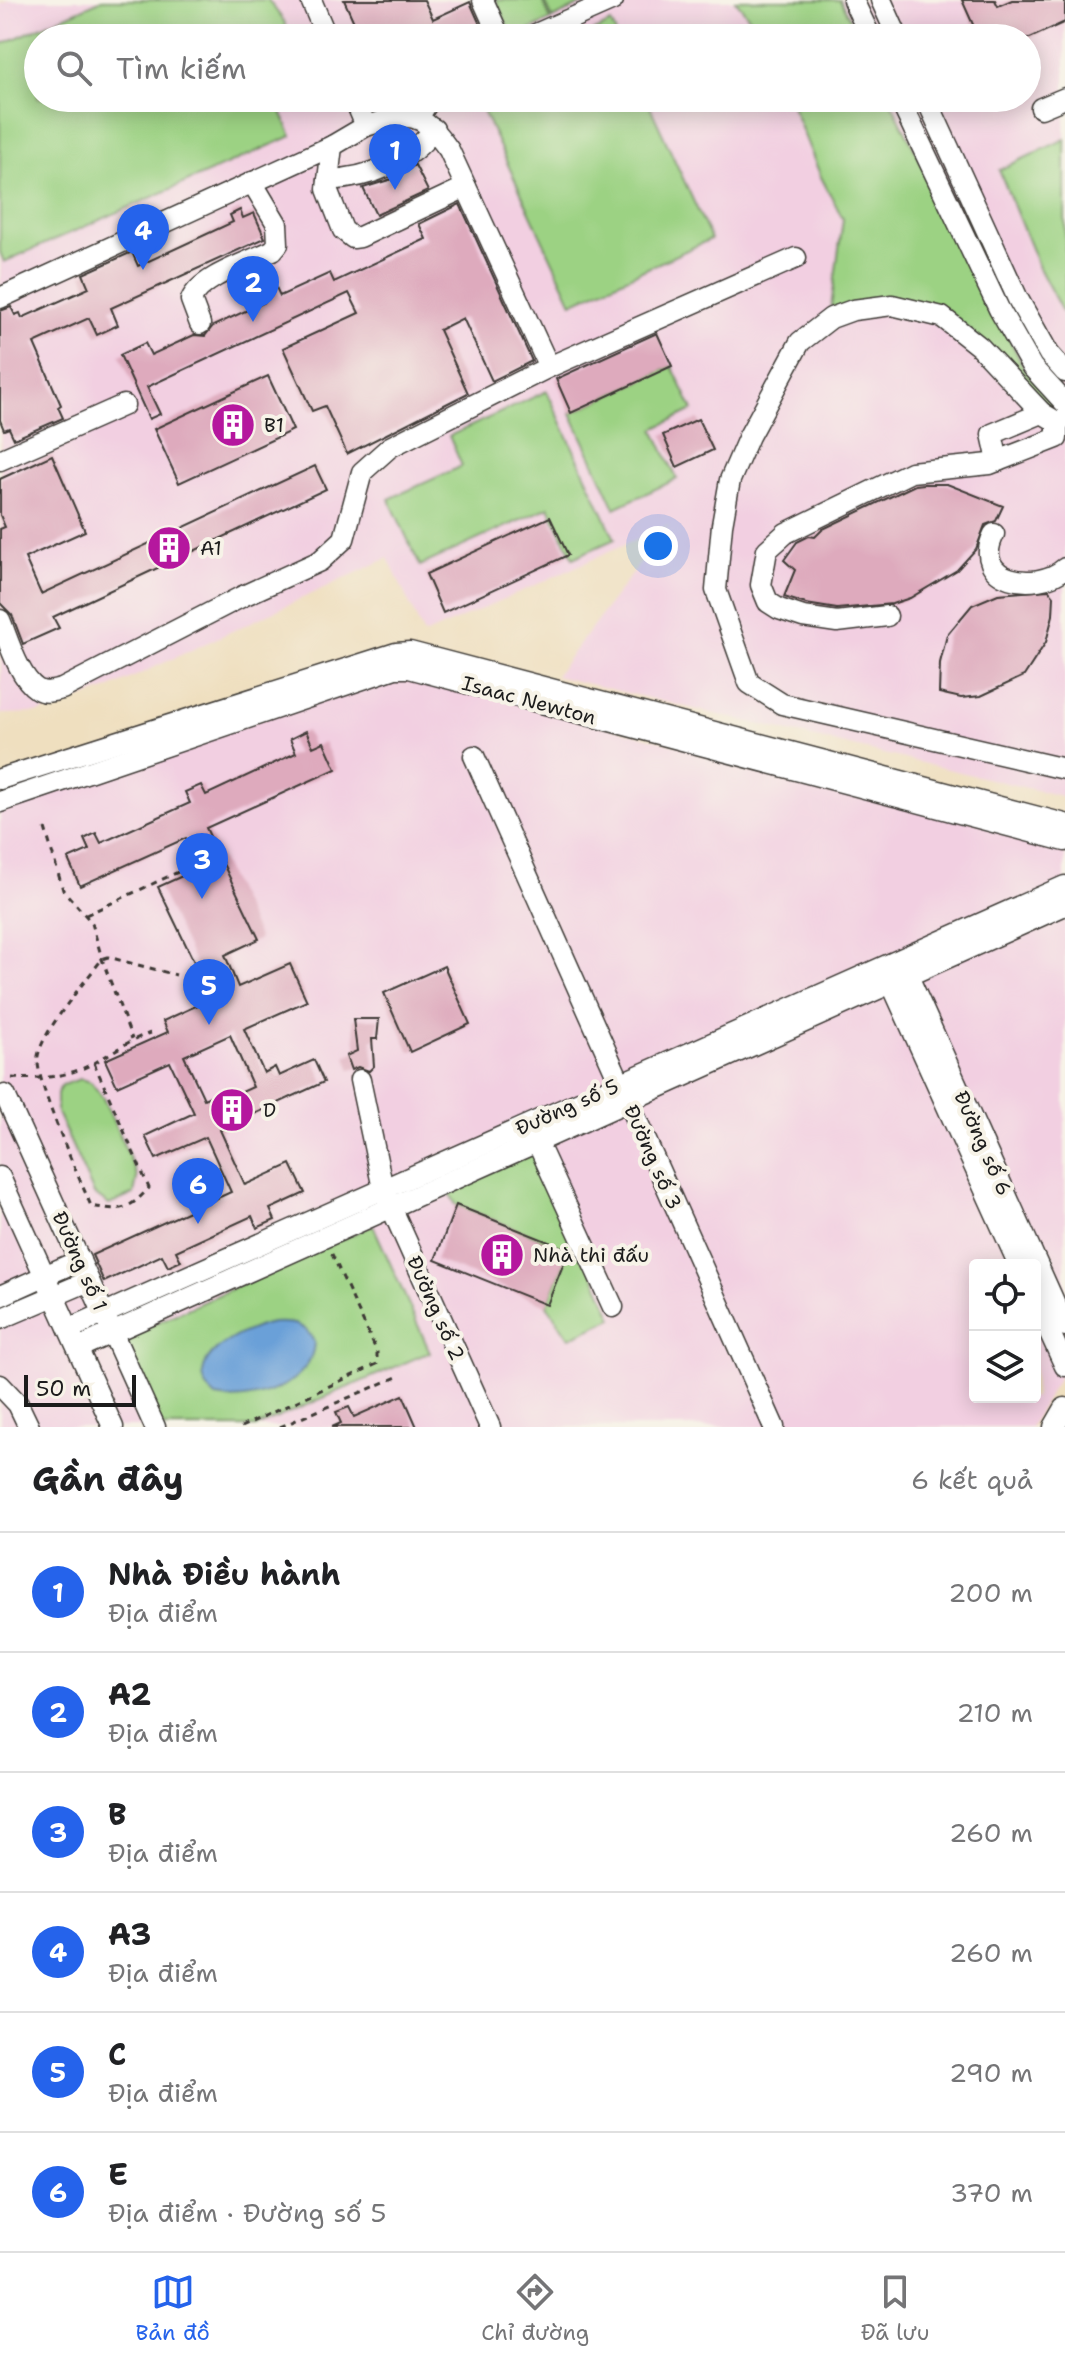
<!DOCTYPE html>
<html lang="vi">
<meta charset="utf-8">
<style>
body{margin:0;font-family:"Shantell Sans",sans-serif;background:#f6f6f6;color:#202124}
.controls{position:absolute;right:24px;bottom:24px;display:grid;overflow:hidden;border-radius:8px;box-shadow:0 4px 20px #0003}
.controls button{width:72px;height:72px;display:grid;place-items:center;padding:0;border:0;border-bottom:2px solid #e0e0e0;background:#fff;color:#202124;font:40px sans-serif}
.scale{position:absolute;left:24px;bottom:20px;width:112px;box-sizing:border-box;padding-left:8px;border:4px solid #1c1c1c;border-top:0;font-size:22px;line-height:28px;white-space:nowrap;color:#1c1c1c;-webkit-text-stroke:6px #f7f3e8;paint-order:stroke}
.you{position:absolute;left:658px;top:546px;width:28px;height:28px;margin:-20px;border:6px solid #fff;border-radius:50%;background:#1a73e8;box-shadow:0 0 0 12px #1a73e833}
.badge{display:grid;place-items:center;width:52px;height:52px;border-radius:50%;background:#2563eb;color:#fff;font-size:26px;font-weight:700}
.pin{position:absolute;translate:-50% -66px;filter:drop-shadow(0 2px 4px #0008)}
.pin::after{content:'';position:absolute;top:42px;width:28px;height:24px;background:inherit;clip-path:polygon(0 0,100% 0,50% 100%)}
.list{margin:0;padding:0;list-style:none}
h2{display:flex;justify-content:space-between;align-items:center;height:104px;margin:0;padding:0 32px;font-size:34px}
h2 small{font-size:26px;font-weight:400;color:#757577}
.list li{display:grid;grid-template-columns:52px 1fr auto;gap:24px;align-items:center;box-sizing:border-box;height:120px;padding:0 32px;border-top:2px solid #e0e0e0}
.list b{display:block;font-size:30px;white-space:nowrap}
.list p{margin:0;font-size:26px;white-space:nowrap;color:#757577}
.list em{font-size:26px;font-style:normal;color:#757577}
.icon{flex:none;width:44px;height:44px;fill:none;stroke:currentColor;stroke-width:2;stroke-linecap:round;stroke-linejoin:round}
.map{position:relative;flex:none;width:1065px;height:1427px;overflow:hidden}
.search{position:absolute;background:#fff;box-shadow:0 4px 20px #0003;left:24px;right:24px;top:24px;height:88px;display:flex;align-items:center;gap:20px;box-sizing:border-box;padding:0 28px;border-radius:44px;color:#757577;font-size:30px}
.sheet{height:824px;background:#fff}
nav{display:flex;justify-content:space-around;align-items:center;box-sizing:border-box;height:112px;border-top:2px solid #e0e0e0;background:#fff;font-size:22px;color:#757577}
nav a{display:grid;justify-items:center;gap:4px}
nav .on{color:#2563eb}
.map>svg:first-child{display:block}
.built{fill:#f2cfe1;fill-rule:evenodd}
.green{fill:#9cd283;stroke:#5c7750;stroke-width:2}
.water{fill:#6ba0d8;stroke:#445e7a;stroke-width:2}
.building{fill:#deaabd;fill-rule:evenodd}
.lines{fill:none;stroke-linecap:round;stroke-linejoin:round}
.minor-casing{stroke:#3c3934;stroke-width:23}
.path{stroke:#3c3934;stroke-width:3;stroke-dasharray:6 6;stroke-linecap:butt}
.minor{stroke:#fff;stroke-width:20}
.labels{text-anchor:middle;stroke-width:8;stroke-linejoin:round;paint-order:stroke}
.poi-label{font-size:20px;fill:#1c1c1c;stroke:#f7f3e8;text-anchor:start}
.street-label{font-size:20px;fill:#1c1c1c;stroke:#f7f3e8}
</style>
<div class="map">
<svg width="1065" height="1427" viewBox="0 0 1065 1427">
<rect width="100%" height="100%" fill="#f7f3e8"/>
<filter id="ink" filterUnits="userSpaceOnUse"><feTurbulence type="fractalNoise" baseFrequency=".0125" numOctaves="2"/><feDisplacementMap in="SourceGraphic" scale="16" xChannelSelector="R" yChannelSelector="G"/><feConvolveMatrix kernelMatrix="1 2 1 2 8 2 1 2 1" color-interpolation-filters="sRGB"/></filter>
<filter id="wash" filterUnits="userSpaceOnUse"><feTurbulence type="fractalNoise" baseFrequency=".006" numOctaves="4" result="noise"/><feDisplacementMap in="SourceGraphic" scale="32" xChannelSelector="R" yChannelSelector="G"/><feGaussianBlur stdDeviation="1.8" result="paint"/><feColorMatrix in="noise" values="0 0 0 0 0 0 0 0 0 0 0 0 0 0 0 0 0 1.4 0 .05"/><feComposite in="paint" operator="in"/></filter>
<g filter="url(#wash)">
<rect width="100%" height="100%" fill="#efdfbf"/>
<g class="built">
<path d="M 9,0 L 1065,0 L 1065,797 L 555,676 L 669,525 L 424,635 L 388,558 L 106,690 L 39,713 L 1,714 L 0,4 ZM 38,38 L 1027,38 L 1027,98 L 38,98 Z"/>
<path d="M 395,672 L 1065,845 L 1065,1367 L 1030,1427 L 0,1427 L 0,811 ZM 975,1265 L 1035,1265 L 1035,1397 L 975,1397 Z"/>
</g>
<g class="green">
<polygon points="102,0 268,0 284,21 289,38 38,38 38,98 286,98 281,112 292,136 4,262 0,252 0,45"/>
<polygon points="496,0 542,0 551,20 513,38"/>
<polygon points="544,0 590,0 553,19"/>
<polygon points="735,0 840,0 859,38 766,38"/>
<polygon points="611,23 618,38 580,38"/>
<polygon points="477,98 646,98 711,239 572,303"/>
<polygon points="789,98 889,98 1025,370 1057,405 1051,407 987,345 944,308 831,307 843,219 821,177"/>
<polygon points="1065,139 1065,317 1039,268 999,170"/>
<polygon points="672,366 693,410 654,429 677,479 615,508 571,413"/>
<polygon points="547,391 615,539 573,558 549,507 420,566 389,499 462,466 449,436"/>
<polygon points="80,1079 91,1082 103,1098 134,1168 137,1178 134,1194 109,1205 94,1194 57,1113 57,1093 62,1085"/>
<polygon points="539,1151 613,1318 569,1338 547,1305 569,1250 456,1205 448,1190"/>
<polygon points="373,1225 430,1352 256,1427 152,1427 118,1340"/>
</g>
<path class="water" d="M 272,1323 C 291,1322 306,1323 314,1342 C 313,1385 251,1405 216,1397 C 175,1362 242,1329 272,1323 Z"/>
<g id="blocks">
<g class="building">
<polygon points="344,0 424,0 433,19 470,2 486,38 361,38"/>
<polygon points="962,0 995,0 998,6 1012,0 1065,0 1065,22 1030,38 979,38"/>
<polygon points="415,165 428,191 376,215 363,188 392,179"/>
<polygon points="460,204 532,361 492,381 463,318 439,330 468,393 347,454 325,406 312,411 283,348 359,313 349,293 147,387 160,414 149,419 120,355 145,343 151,355 194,335 205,336 213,326 265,302 261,292 275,285 280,296 330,273 334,282 426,239 419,224"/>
<polygon points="240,210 243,218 254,213 265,238 111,308 118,325 97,335 89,318 34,343 61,405 58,407 63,418 14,439 9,428 4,430 0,420 0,311 11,307 15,315 20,313 22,318 89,288 83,274 132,252 138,266 233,222 230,215"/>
<polygon points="657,333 672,366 571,413 556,379"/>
<polygon points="268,376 293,430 179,483 154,429"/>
<polygon points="698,419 713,450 677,467 663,435"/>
<polygon points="52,455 85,531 25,558 41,594 315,466 326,489 53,617 59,628 23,644 12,615 0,603 0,529 5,527 0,515 0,479"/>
<polygon points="924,484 947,484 1003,506 996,521 985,525 976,549 957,570 910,598 892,604 837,609 806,604 784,597 795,570 784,560 797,542 809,536 815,537 823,529 915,485"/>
<polygon points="550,517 568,555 443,613 426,574"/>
<polygon points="1049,590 1054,596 1053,615 1046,642 1024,676 981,696 961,698 939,693 940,663 947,635 972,605 998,594"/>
<path d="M 306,731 L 313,747 L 324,742 L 336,769 L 206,828 L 259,939 L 225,955 L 238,987 L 290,964 L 307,1001 L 244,1029 L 264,1073 L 275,1067 L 279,1076 L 314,1060 L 324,1082 L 220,1130 L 245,1185 L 291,1164 L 305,1193 L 270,1209 L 275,1220 L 257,1228 L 252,1216 L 176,1251 L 181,1261 L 168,1267 L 162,1255 L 104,1282 L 92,1255 L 231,1192 L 206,1137 L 156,1159 L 145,1136 L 194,1113 L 170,1062 L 117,1086 L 105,1060 L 168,1032 L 163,1021 L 222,994 L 209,963 L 197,968 L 158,887 L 200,868 L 186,838 L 80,886 L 68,859 L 89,850 L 84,839 L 96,833 L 101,843 L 190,803 L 185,792 L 201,785 L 206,795 L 296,753 L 290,739 ZM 230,1035 L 253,1087 L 218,1103 L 214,1094 L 204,1099 L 184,1056 Z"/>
<polygon points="444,966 470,1024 410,1052 384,993"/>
<polygon points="353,1019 379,1019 377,1039 372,1039 374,1066 369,1071 358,1067 351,1070 346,1056 357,1051"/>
<polygon points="456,1205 569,1250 547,1305 435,1260"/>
<polygon points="403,1395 417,1427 332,1427 341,1423 336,1412 349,1407 354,1417"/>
</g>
</g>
</g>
<g filter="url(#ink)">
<use href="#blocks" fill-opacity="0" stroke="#3c3934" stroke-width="2"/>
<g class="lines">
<g class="minor-casing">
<g id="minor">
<polyline points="311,0 327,38"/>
<polyline points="483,0 500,38"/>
<polyline points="853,0 871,38"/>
<polyline points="881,0 898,38"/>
<polyline points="527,38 613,0"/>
<path d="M 354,98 L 366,126 C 412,112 420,110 449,150 L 549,367 L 796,258"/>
<polyline points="899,98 999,309 1032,367 1065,403"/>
<polyline points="926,98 1018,299 1049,354 1065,372"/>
<polyline points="1041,108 1065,98"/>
<polyline points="417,119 431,98"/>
<polyline points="332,146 327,189 343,230 353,238 360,237 466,187"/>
<path d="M 328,180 C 369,178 409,163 434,129"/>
<polyline points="0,298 332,146 366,126"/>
<path d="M 200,324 L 191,300 C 201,276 250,262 273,250 L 278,244 L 277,224 L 252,182"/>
<polyline points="1065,419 1057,422 1042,413 980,347 942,317 892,305 853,310 831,318 800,342 749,436 730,480 722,525 716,590 749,683 782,704 1065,769"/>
<polyline points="0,460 124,405"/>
<polyline points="998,461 992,434 1042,413"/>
<path d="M 994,534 C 970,582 1037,593 1065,568"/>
<polyline points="887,616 837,622 803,617 779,609 768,602 761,585 767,550 786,533 911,472 990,464 1057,438 1057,422"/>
<path d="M 0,620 C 8,639 19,678 37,689 C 45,694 53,691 62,689 L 243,596 L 320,561 L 344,539 L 362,472 L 390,447 L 549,367"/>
<polyline points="474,756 774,1427"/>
<polyline points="0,779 396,653 410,652 1065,824"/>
<polyline points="0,802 395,668 409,668 1065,841"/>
<polyline points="903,965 1065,1326"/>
<polyline points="887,974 1019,1265"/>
<polyline points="360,1080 383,1189 490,1427"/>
<polyline points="5,1095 155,1427"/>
<polyline points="537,1142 613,1307"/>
<polyline points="0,1177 113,1427"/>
<polyline points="0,1296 80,1260"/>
<polyline points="1035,1300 1065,1366"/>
<polyline points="0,1319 89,1281"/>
<polyline points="69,1329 1065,886"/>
<polyline points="78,1348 1065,905"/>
<polyline points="0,1385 18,1404 29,1427"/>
<polyline points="1054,1427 1065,1408"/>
</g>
</g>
<g class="path">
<polyline points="45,828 63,890 92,923 102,959 132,1039"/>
<polyline points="86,915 195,864"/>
<path d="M 94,1063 L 149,1188 C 128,1211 121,1211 91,1206 C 80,1179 34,1080 38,1056 C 43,1030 85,982 102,959 L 108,957 L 176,975"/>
<path d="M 12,1078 C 41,1080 71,1076 96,1062 C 115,1051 130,1039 151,1033"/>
<polyline points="241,1427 377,1364 377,1352 331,1252"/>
<polyline points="280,1427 397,1377"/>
</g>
<use href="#minor" class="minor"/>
</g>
</g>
<defs>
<g id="building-disc" transform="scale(2.3)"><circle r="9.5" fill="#b5179e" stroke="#f7f3e8"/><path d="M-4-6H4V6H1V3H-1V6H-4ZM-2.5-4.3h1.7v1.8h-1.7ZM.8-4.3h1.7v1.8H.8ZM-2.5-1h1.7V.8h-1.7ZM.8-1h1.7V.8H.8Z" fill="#fff"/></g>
</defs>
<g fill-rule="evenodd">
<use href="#building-disc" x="233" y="425"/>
<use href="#building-disc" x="169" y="548"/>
<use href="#building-disc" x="232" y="1110"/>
<use href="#building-disc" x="502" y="1255"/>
</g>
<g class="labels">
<g class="poi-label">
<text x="264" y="432">B1</text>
<text x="200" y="555">A1</text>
<text x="263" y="1117">D</text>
<text x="533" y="1262">Nhà thi đấu</text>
</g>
<g class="street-label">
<text transform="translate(529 700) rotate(15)" y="7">Isaac Newton</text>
<text transform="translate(567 1107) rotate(-24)" y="7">Đường số 5</text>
<text transform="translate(983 1143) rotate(66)" y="7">Đường số 6</text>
<text transform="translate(653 1157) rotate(66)" y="7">Đường số 3</text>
<text transform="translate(80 1261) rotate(66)" y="7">Đường số 1</text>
<text transform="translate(436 1308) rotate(66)" y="7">Đường số 2</text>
</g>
</g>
</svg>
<div class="controls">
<button><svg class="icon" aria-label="locate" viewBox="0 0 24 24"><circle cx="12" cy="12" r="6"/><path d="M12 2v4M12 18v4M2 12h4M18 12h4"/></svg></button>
<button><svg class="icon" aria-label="layers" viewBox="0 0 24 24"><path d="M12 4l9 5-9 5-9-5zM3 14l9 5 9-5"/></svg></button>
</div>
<div class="scale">50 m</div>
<div class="you"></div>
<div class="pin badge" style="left:395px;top:190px">1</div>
<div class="pin badge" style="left:253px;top:322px">2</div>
<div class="pin badge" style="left:202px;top:899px">3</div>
<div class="pin badge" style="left:143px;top:270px">4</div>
<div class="pin badge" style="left:209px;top:1025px">5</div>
<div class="pin badge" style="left:198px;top:1224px">6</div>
<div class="search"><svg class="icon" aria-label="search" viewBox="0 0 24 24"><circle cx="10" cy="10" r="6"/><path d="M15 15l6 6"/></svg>Tìm kiếm</div>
</div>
<section class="sheet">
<h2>Gần đây<small>6 kết quả</small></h2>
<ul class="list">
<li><span class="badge">1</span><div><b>Nhà Điều hành</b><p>Địa điểm</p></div><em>200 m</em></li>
<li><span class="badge">2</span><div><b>A2</b><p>Địa điểm</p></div><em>210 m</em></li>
<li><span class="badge">3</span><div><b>B</b><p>Địa điểm</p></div><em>260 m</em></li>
<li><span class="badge">4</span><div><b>A3</b><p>Địa điểm</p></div><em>260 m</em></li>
<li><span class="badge">5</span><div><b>C</b><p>Địa điểm</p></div><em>290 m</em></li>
<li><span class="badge">6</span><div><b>E</b><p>Địa điểm · Đường số 5</p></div><em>370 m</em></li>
</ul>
</section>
<nav>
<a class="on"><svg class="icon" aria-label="map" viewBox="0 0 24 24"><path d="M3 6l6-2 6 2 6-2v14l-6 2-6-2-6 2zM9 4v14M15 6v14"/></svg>Bản đồ</a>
<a><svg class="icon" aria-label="directions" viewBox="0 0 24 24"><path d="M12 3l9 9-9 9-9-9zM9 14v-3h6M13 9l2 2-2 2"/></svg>Chỉ đường</a>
<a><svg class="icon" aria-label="saved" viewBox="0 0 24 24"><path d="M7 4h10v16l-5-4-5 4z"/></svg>Đã lưu</a>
</nav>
